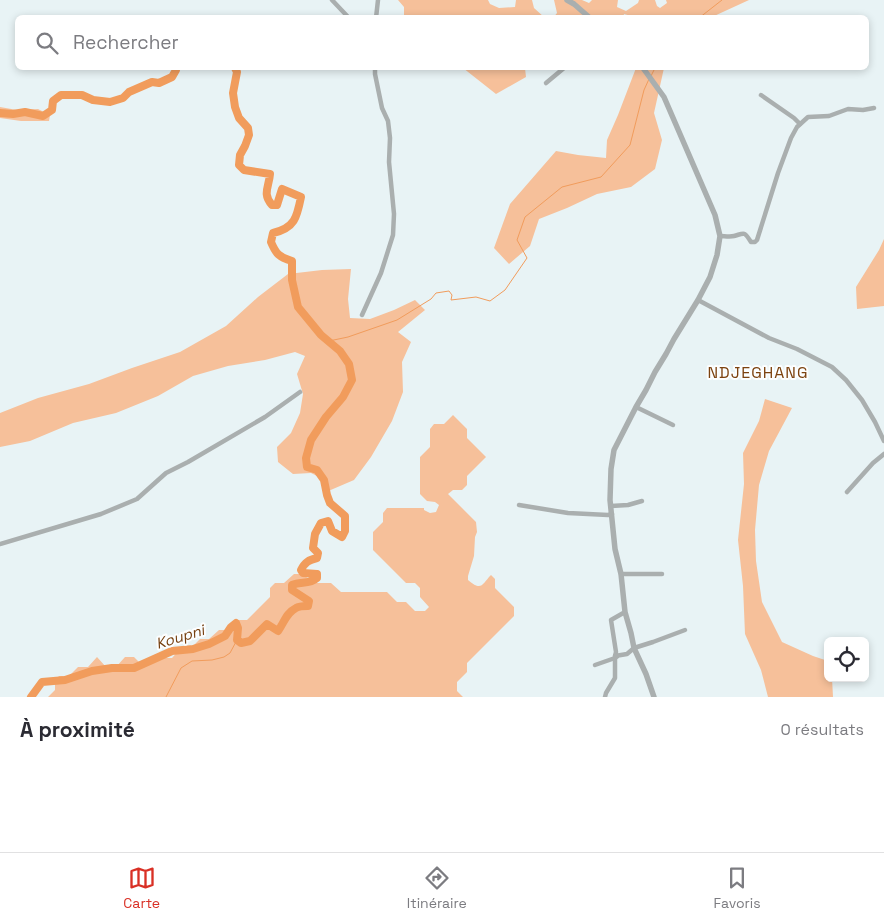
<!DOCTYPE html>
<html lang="fr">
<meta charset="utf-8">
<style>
body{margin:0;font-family:"Space Grotesk",sans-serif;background:#f2f2f3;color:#2b2b33}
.controls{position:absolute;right:15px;bottom:15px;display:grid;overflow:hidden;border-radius:8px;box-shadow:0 2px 8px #0003}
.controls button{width:45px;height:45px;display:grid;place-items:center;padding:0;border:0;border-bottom:1px solid #e1e1e2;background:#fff;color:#2b2b33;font:25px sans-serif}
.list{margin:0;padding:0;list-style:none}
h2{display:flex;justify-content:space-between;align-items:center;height:65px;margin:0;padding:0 20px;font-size:21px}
h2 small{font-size:16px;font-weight:400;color:#7c7c81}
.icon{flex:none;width:28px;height:28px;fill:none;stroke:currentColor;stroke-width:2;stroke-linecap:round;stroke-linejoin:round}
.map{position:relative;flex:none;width:884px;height:697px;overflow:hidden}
.search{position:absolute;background:#fff;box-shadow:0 2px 8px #0003;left:15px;right:15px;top:15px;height:55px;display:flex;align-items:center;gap:12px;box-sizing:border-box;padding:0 18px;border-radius:8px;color:#7c7c81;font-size:19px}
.sheet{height:155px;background:#fff}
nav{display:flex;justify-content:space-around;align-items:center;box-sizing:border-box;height:70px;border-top:1px solid #e1e1e2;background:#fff;font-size:14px;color:#7c7c81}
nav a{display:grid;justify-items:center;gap:2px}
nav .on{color:#d93025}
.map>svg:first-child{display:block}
.green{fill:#f6c09a}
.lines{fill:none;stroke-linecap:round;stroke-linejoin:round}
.stream{stroke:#f19c5c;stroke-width:1}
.river{stroke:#f19c5c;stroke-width:8}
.minor{stroke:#aaafaf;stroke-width:4.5}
.tertiary{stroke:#aaafaf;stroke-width:5.5}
.labels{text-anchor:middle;stroke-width:4;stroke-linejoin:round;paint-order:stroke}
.water-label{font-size:15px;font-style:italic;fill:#753e0d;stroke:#fcfeff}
.quarter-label{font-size:16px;letter-spacing:1px;fill:#7c420f;stroke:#fcfeff}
</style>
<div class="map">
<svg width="884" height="697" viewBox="0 0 884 697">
<rect width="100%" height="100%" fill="#e8f3f5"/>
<g class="green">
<polygon points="398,0 488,0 490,4 499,8 515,7 516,0 532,0 534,8 544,17 404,17 404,7"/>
<polygon points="554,0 582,0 589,3 592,0 618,0 617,7 626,11 638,3 639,0 655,0 657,6 660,8 667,3 666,0 749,0 712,17 633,18 632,15 631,16 624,14 623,18 553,18 557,13"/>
<polygon points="463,68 507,68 509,69 511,68 525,68 526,77 496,94"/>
<polygon points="636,68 664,68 654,113 662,140 655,169 631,187 597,194 567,208 539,219 530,246 509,264 494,248 510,204 556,151 578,155 606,158 607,140 618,115"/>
<polygon points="0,107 17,110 38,109 50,115 49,121 21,121 0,118"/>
<polygon points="884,239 884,306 857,309 856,287 879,250"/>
<polygon points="351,269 348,299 350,318 370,319 394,310 415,300 425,310 398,332 411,342 402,362 403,392 392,421 371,457 354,480 326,492 325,480 311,473 293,474 278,462 277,447 291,433 300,413 303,394 297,374 305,356 295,352 265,360 228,366 193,376 158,396 116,413 73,423 30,441 0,447 0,413 38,398 89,384 132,368 180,352 226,326 258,297 288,274 322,270"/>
<polygon points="765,399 792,408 769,451 759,485 755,530 756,561 762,602 782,642 813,656 828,661 828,678 832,678 833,697 768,697 761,670 745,634 743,586 738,540 744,484 743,453 759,421"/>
<path d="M 453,415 L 467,429 L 467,438 L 486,457 L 467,476 L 467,485 L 462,490 L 453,490 L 448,494 L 476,522 L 477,532 L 475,537 L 474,556 L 468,576 L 468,580 C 482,592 482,584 491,575 L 495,579 L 495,588 L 514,607 L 514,616 L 467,663 L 467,672 L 457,682 L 457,691 L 463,697 L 48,697 L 55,690 L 55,681 L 59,676 L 69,676 L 78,667 L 88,667 L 97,657 L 106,667 L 116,667 L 125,657 L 134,657 L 144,667 L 153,658 L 172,658 L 181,648 L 191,648 L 200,639 L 209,639 L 219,630 L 228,630 L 237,620 L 247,620 L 270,597 L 270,588 L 275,583 L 284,583 L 294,574 L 303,574 L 313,583 L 331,583 L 341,592 L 387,592 L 397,602 L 406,602 L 415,611 L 425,611 L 429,607 L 420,597 L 420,588 L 415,583 L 406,583 L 373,550 L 373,532 L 383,522 L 383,513 L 387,508 L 424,508 L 424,510 L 430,513 L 436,512 L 439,505 L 435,502 L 427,501 L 420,494 L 420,457 L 430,447 L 430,429 L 434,424 L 444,424 Z"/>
</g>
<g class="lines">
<g class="stream">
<polyline points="699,18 722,0"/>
<polyline points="651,76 655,68"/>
<polyline points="329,341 348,337 397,320 431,299 436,293 449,291 452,295 451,300 476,297 490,301 505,290 527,258 517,240 525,217 562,187 601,177 630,145 644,90 649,79"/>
<polyline points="166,697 181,668 192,661 212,660 224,657 230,653 237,640"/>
</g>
<g class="river">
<polyline points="0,113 13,114 25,112 43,116 52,110 53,101 61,95 82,95 93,100 110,102 123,98 129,92 152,82 159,83 172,77 176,70 176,68"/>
<path d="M 31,697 L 42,682 L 65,680 L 92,671 L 112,668 L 134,668 L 172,651 L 193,649 L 209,644 L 225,636 L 231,627 L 236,623 L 238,628 L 237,640 L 241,643 L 250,641 L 267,624 L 278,631 C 284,623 286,613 296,608 C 299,606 304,606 308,606 L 309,601 L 292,590 L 292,585 C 301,581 309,585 317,578 L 317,574 L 303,573 L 301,570 C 305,562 309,560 317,558 L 318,553 L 313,548 L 315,534 L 321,523 L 328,521 L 332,531 L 342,537 L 345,531 L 345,516 L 330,503 L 327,495 L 324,480 L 317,470 L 307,467 L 306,458 L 311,440 L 326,417 L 343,397 L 352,380 L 349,364 L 340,351 L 321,335 L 298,307 L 292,280 L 292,261 C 279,257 276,254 271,242 L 273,233 C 295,228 297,217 301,197 L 282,189 L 277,205 L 272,205 C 262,194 269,187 270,174 L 244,170 L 239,165 L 240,155 L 245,146 L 249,135 L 248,128 L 239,118 L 235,107 L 233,93 L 237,72 L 235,68"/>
</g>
<g class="minor">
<polyline points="332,0 349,18"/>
<polyline points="376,18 378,0"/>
<polyline points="546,83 564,68"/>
<polyline points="761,95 794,118 800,124"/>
<path d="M 720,236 C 724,236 730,237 734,236 C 745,233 744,231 751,242 L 755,242 L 757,240 L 778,173 L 791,138 L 797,127 L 808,117 L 829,116 L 848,109 L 863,110 L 874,108"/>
<polyline points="698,300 769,338 797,349 832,367 846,380 862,400 875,422 884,441"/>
<polyline points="362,315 381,273 393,235 394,214 389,162 390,138 388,121 382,108 375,74 375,68"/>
<polyline points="636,407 673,425"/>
<polyline points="847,492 873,463 884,454"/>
<polyline points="519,505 568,513 608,515 612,514"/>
<polyline points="611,506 628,505 642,501"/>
<polyline points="0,544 101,514 137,499 166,473 188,462 265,417 300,392"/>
<polyline points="621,574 662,574"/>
<polyline points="615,656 616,652 611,620 625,612"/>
<polyline points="595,665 615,658 618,656 615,656 627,654 634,648 653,642 685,630"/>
<polyline points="605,697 606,693 615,678 615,658"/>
</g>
<g class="tertiary">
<polyline points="567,0 574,4 590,18"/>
<polyline points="643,68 664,97 715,215 720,236 717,255 710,277 698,300 674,339 666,354 655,372 646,390 636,407 614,450 611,469 610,500 615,549 621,574 625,612 631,633 634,648 646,674 654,697"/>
</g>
</g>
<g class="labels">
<g class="water-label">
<text transform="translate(180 637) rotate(-17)" y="5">Koupni</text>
</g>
<g class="quarter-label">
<text x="758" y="378">NDJEGHANG</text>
</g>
</g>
</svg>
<div class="controls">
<button><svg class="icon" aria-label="locate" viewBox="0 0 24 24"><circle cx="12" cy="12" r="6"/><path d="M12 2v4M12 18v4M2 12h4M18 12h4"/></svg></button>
</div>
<div class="search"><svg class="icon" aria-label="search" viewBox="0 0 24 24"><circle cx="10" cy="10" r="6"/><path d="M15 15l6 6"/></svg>Rechercher</div>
</div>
<section class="sheet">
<h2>À proximité<small>0 résultats</small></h2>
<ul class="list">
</ul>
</section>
<nav>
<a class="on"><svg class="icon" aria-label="map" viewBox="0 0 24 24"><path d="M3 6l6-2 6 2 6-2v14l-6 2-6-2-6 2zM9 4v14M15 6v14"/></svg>Carte</a>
<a><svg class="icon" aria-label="directions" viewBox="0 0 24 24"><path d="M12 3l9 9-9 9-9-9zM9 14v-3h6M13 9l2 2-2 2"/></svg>Itinéraire</a>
<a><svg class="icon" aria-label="saved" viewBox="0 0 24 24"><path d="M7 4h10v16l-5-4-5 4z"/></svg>Favoris</a>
</nav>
